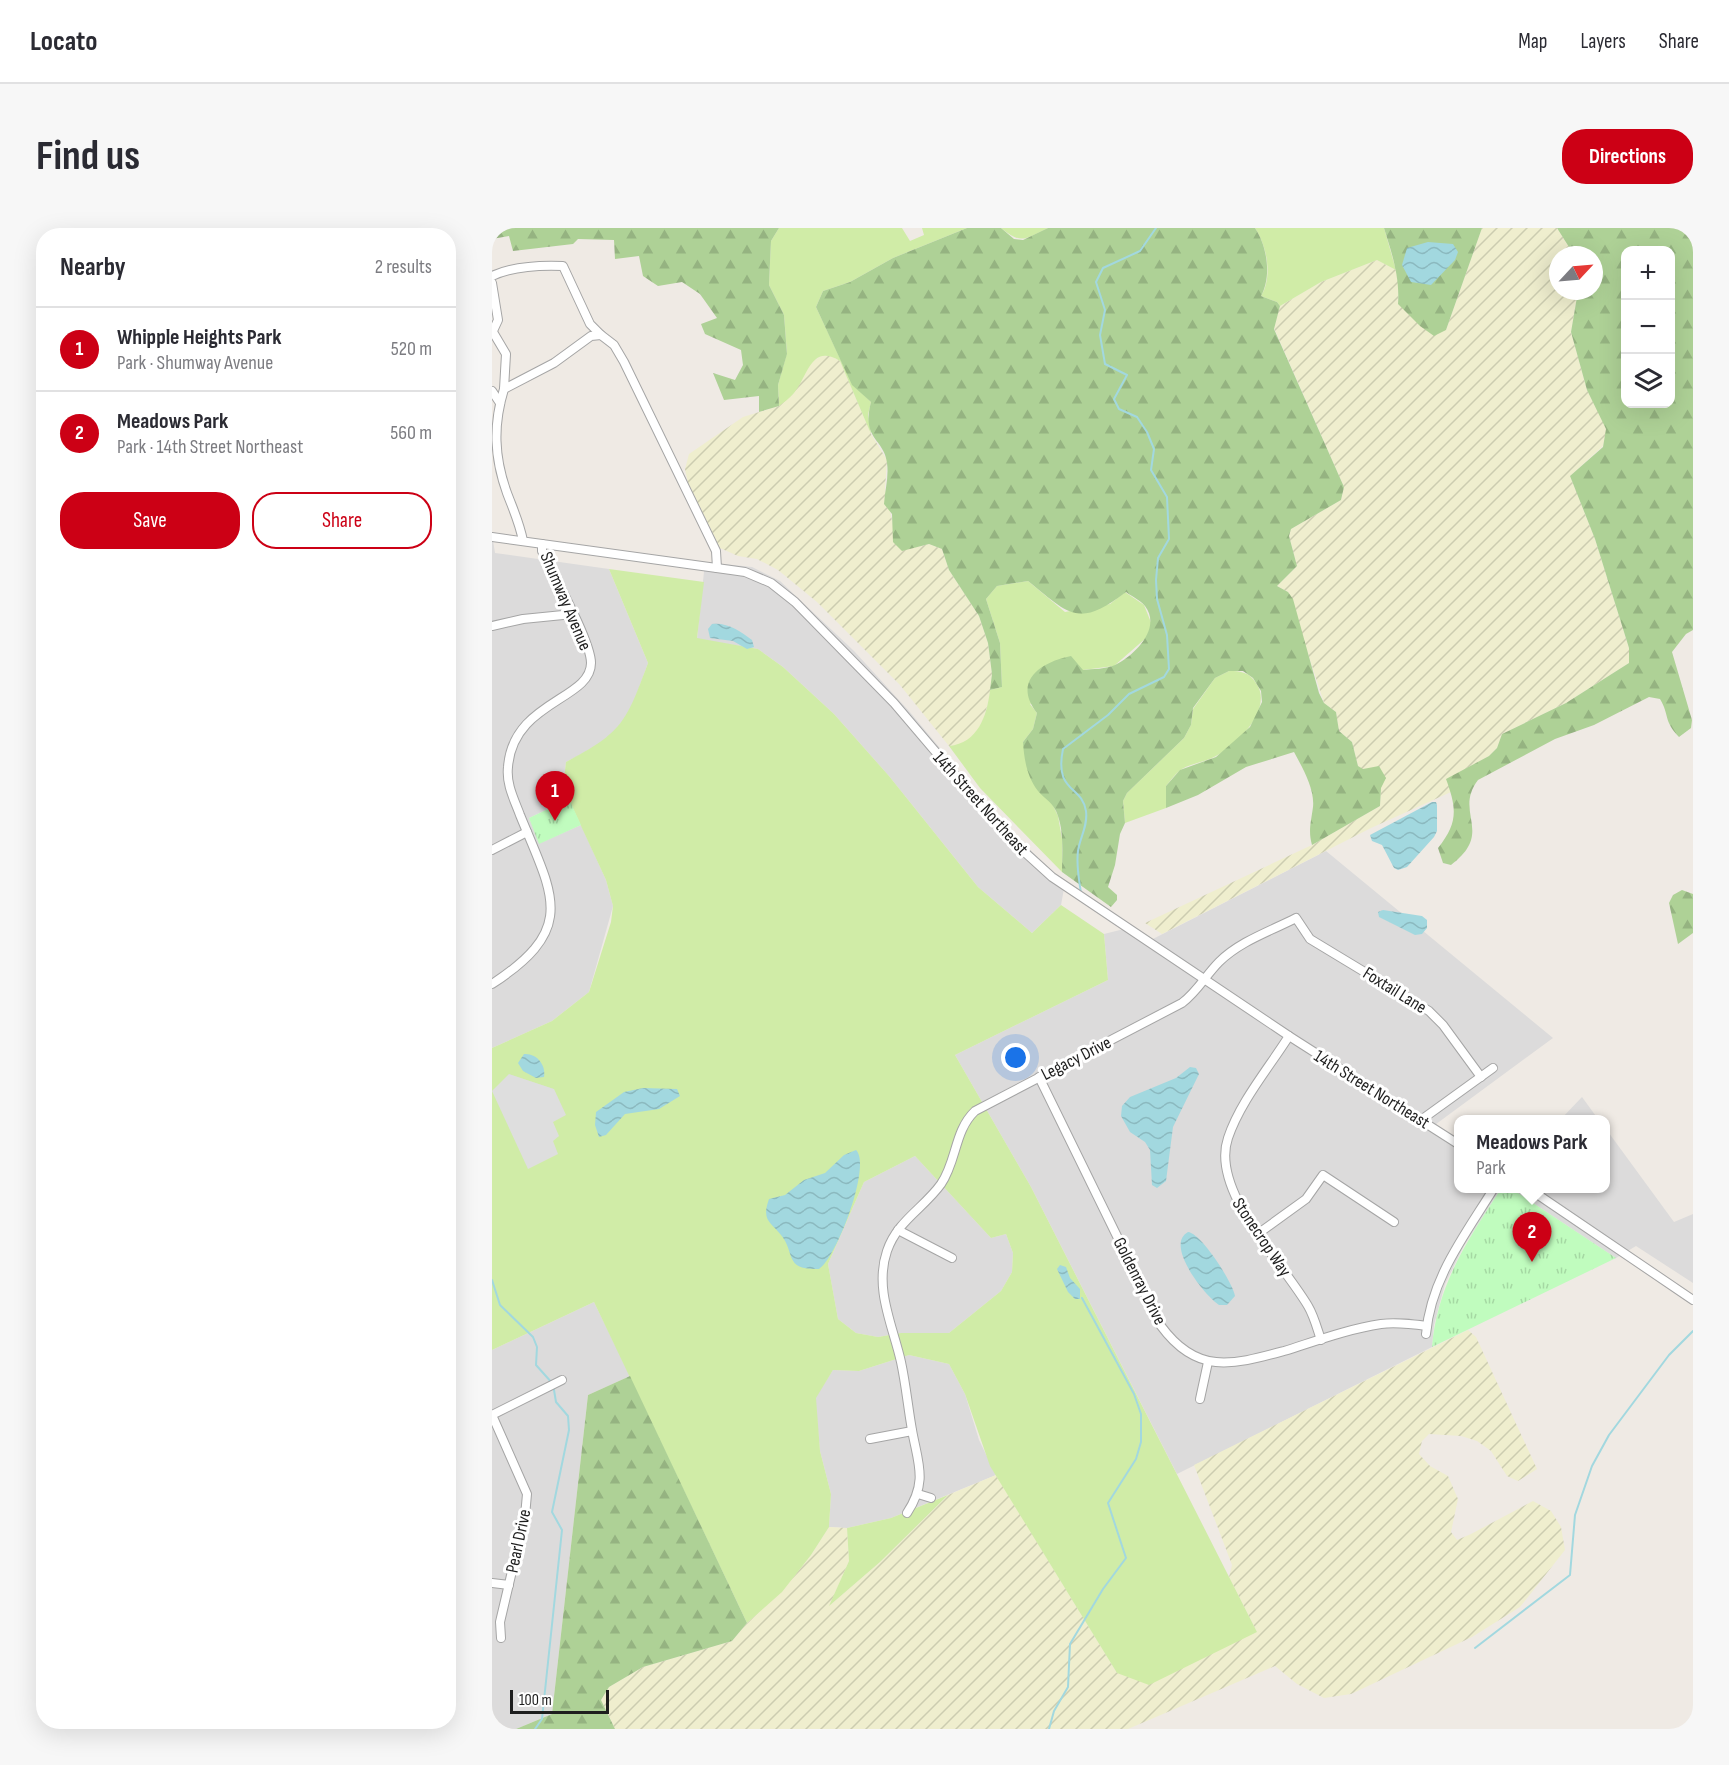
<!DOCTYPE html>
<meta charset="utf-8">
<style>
body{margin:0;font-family:"Sofia Sans Condensed",sans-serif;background:#f7f7f7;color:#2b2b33}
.controls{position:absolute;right:18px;top:18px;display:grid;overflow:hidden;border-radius:12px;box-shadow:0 6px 24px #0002}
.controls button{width:54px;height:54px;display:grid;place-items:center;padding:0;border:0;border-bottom:2px solid #e1e1e2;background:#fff;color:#2b2b33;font:30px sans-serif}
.compass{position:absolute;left:1057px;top:18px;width:54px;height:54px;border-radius:50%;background:#fff;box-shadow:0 6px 24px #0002;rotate:64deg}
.scale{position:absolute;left:18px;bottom:15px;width:99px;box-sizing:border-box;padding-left:6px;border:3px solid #1e1e1e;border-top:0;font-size:16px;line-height:21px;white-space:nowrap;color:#1e1e1e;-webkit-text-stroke:4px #fff;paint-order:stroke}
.you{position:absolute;left:524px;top:830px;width:21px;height:21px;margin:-15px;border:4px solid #fff;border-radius:50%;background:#1a73e8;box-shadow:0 0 0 9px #1a73e833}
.badge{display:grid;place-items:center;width:39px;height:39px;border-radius:50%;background:#cc0015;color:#fff;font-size:20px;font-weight:700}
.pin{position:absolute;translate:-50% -50px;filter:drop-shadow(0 2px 3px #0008)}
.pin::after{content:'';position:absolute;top:32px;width:21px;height:18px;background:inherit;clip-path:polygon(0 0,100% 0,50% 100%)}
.popup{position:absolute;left:962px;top:887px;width:156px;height:78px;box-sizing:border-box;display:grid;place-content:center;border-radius:12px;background:#fff;filter:drop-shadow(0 2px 4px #0005);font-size:20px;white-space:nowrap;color:#7c7c81}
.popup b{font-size:22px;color:#2b2b33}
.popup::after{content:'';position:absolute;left:50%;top:100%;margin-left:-12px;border:12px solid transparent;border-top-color:#fff}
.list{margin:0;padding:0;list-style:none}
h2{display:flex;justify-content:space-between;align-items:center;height:78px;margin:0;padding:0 24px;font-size:26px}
h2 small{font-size:20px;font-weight:400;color:#7c7c81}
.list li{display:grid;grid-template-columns:39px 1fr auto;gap:18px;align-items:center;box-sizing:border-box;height:84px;padding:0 24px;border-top:2px solid #e1e1e2}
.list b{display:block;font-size:22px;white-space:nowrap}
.list p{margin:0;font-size:20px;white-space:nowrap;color:#7c7c81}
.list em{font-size:20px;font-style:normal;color:#7c7c81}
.actions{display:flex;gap:12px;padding:18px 24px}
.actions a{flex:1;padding:14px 0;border:2px solid #cc0015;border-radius:24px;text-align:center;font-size:21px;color:#cc0015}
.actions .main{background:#cc0015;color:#fff}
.icon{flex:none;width:33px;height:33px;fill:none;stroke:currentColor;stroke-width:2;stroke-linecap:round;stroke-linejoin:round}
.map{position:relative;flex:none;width:1201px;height:1501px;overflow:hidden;border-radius:24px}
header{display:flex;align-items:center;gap:36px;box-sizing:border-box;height:84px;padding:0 30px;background:#fff;border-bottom:2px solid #e1e1e2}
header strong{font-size:28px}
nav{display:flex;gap:33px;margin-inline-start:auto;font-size:21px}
.intro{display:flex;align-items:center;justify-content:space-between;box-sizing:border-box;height:144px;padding:0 36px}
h1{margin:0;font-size:42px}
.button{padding:15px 27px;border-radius:24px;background:#cc0015;color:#fff;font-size:21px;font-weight:700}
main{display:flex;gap:36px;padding:0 36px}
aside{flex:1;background:#fff;border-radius:24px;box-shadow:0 6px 24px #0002}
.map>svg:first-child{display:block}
.residential{fill:#dcdbdb}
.farmland{fill:url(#farmland-furrows)}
.grass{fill:#d0eca7;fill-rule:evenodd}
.forest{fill:url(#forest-firs);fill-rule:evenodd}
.park{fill:url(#park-tufts)}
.parking{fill:#dedede}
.water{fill:url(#water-waves)}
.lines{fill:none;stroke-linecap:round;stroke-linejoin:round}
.stream{stroke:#a2d8df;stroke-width:2}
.minor-casing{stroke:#a5a5a5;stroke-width:10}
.minor{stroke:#fff;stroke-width:8}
.labels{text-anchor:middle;stroke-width:6;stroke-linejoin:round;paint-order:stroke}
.street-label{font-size:18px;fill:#1e1e1e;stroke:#fff}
</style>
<header>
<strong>Locato</strong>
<nav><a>Map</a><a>Layers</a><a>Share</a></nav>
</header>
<div class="intro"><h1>Find us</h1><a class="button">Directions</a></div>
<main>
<aside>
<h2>Nearby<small>2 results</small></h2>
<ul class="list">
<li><span class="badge">1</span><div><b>Whipple Heights Park</b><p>Park · Shumway Avenue</p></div><em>520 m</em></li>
<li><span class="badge">2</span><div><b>Meadows Park</b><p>Park · 14th Street Northeast</p></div><em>560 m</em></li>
</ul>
<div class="actions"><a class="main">Save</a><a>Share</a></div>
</aside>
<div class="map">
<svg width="1201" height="1501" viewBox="0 0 1201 1501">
<defs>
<pattern id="farmland-furrows" width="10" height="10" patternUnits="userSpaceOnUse" patternTransform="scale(1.5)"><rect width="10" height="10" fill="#efeece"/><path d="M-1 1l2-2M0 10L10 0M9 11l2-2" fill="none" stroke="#ccccb0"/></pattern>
<pattern id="forest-firs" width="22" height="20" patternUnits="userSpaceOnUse" patternTransform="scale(1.5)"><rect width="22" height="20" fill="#aed196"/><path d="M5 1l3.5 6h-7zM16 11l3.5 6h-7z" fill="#95b381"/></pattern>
<pattern id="park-tufts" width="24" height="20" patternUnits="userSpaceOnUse" patternTransform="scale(1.5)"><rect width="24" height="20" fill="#c0fcbe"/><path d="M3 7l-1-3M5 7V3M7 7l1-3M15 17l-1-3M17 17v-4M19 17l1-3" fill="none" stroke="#a5d8a3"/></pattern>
<pattern id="water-waves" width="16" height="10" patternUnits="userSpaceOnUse" patternTransform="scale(1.5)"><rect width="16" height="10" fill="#a2d8df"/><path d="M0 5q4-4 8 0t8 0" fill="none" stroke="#8bb9bf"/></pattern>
</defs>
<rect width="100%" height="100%" fill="#efeae4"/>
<g class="residential">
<polygon points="0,306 3,325 117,341 156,435 137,487 111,515 74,534 71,559 77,571 37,590 48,615 89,597 114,652 121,678 97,764 60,793 0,820"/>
<polygon points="213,334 260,339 288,353 362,423 417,483 513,598 573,655 569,677 540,705 486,659 397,548 342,486 291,439 266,421 205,411"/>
<polygon points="834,623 1061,810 936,902 966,922 966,960 1009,961 972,1018 953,1056 942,1097 940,1119 685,1246 539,959 463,827 616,752 612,706 632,701 653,715"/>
<polygon points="1090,869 1106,891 1069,891"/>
<polygon points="1114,901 1182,994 1201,986 1201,1055 1144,1018 1124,1030 1020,961 1114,960"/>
<polygon points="423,928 499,1010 514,1006 521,1025 520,1044 509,1063 457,1105 409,1105 386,1109 364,1105 346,1091 336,1036 372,954"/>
<polygon points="102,1074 138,1148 96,1167 60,1486 24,1501 4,1501 0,1490 0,1122"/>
<polygon points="417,1127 457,1136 473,1166 487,1212 504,1247 399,1290 355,1300 337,1299 339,1266 328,1223 323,1170 341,1142 367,1143"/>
</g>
<g class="farmland">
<polygon points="990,0 1065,0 1082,27 1066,27 1066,63 1086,63 1079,104 1095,162 1115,201 1111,218 1078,248 1103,311 1137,420 1137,435 1074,475 1010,506 1005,520 997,528 955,551 959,564 879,600 670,706 653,695 820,617 888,578 889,560 866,538 860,514 847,503 844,484 832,475 796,364 785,358 805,338 797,308 799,301 849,272 852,259 782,100 788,78 829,54 885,32 904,42 907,57 906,76 954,102"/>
<polygon points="338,127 348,133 379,206 395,232 393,260 401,297 425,319 437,316 450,321 457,342 487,388 496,415 500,446 497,471 491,493 481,510 469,517 457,518 408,457 325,374 286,342 265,331 246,328 228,320 196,255 193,241 197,226 251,189 287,178 312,147 318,135 329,128"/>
<polygon points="976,1102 984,1109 1045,1241 1026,1253 1015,1248 999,1223 985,1213 969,1208 937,1206 930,1213 927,1226 938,1238 956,1248 966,1271 959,1304 965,1312 979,1306 1041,1273 1059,1283 1069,1299 1073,1322 1028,1379 980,1409 859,1466 832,1470 805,1456 783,1438 636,1501 123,1501 109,1472 117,1459 151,1439 240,1413 255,1395 290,1363 319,1327 337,1299 355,1300 357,1333 338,1377 388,1334 456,1267 504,1247 625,1445 765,1404 737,1349 740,1337 702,1237"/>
</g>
<g class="grass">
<path d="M 287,0 L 410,0 L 418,13 L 432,7 L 430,0 L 475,0 L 401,30 L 358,54 L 331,63 L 324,79 L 360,156 L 379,174 L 376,187 L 379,206 L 348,133 C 319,115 316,148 302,165 C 298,170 292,174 287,178 L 286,157 L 295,125 L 292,87 L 277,57 L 279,13 Z"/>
<path d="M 509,0 L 556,0 C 533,11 530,17 509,0 Z"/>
<path d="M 763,0 L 892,0 L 904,42 L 885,32 L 829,54 L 788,78 L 785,74 L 769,68 C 781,49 775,18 763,0 Z"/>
<path d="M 117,341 L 212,354 L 205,410 L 266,421 L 291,439 L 342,486 L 397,548 L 486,659 L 540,705 L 569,677 L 612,706 L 616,752 L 463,827 L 539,959 L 765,1404 L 657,1457 L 625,1445 L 498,1238 L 473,1166 L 457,1136 L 417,1127 L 367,1143 L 341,1142 L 324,1170 L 328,1223 L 339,1266 L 337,1299 L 319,1327 L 290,1364 L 255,1395 L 102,1074 L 0,1122 L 0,820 L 60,793 L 97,764 L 119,694 L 121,678 L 114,652 L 71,559 L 74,534 C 131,504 134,494 156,435 ZM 423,928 L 499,1010 L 514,1006 L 521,1025 L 520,1044 L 509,1063 L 457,1105 L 409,1105 L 386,1109 L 364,1105 L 346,1091 L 336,1036 L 372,954 Z"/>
<path d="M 536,353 L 573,384 L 618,376 L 633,364 L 652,377 L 660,397 L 654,410 L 622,438 L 591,442 L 538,476 L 545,485 L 541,501 L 531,514 L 566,588 L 570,611 L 570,644 L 488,560 L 457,518 C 486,515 495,488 498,462 L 510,459 L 508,415 L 494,371 L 505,358 Z"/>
<path d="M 737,443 C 749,443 757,444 764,455 C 782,480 746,516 724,528 C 714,534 700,535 690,541 C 684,545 679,552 674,558 L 674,580 L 633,595 L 631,573 L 635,565 L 692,510 L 699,497 L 701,481 L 723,450 Z"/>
<polygon points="456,1267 388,1334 337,1378 357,1333 355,1300 399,1290"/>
</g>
<g class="forest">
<polygon points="0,0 287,0 279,13 277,57 292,87 295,126 286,157 287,178 267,184 267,168 232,172 221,145 243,152 251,137 249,122 213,106 209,96 225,90 208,66 190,54 166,58 151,48 147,28 123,31 122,12 86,11 81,16 21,23 17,8 0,11"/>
<path d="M 475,0 L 509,0 L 522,11 L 531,12 L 556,0 L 763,0 C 775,18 780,48 769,68 L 785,74 L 788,78 L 782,101 L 852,259 L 849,272 L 799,301 L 797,308 L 805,338 L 785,358 L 796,364 L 801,371 L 827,465 L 832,475 L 844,484 L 847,503 L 860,514 L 866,538 L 871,541 L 887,538 L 894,550 L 889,560 L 888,578 L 820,617 C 816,603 819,594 821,579 C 823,561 810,539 802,524 L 754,539 L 706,567 L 674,580 L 674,558 L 688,542 L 724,529 L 758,499 L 770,474 L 769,463 L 761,450 L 751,443 L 737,443 L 723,450 L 701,480 L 699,497 L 692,510 L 635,565 L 631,573 L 633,595 L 628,606 L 623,637 L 616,659 L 625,667 L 625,672 L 619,679 L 570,644 C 570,626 572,605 566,588 C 562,575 554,572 546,563 C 535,549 532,531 531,514 L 541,501 L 545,485 C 520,453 549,434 579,428 L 591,442 C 600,441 615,441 623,437 C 643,427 670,400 653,378 C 648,372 639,368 634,364 C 586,401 577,386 536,353 L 505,358 L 494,371 L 508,415 L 510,459 L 498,462 L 500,446 L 496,415 L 487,388 L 457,342 L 450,321 L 437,316 L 410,323 L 401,314 L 400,286 L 392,276 C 393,262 397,249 395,235 C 392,210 369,212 379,174 L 360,157 L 324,79 L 331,63 L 358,54 L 401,30 Z"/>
<path d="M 892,0 L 990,0 L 954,102 L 942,108 L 928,98 L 906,76 C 908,49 900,26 892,0 Z"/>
<path d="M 1065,0 L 1201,0 L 1201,402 L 1194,406 L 1180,424 L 1200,492 L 1199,500 L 1187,509 C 1171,492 1178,488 1168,471 L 1157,469 L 1102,497 L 1063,511 L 986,552 C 961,585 1003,604 959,637 L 951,635 L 946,620 C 966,595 965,581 954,551 L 997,528 L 1005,520 L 1010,506 L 1074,475 L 1137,435 L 1137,420 L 1103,311 L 1078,248 L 1111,219 L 1114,201 L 1095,162 L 1079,104 L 1086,63 L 1102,63 L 1102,27 L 1082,27 ZM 1134,22 L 1178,22 L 1178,176 L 1134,176 Z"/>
<polygon points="1190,662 1201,666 1201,705 1186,716 1177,675 1181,667"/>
<polygon points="138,1148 255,1395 240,1413 151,1439 117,1459 109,1472 123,1501 24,1501 60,1486 96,1167"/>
</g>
<g class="park">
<polygon points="77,571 89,597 47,616 37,590"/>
<path d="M 1009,961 L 1020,961 L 1124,1030 L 940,1119 C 945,1057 976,1011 1009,961 Z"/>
</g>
<polygon class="parking" points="17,846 62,861 74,887 61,894 67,908 61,913 66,926 36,941 0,863"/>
<g class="water">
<polygon points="936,14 961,16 966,24 963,32 939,57 919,54 910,37 915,20"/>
<path d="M 220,396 C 235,394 248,403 260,412 L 262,419 L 255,421 L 241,413 L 218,410 L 216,401 Z"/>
<polygon points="940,574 944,574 945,577 945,603 942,609 915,639 906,642 902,640 890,617 880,613 878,607"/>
<polygon points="891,682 930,688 935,692 935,700 930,706 923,707 887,689 886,684"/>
<path d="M 32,826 C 45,825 54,837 52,849 L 44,850 L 31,843 L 26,835 Z"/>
<polygon points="698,839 704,840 707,846 681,899 674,953 665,960 660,957 658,922 653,914 638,904 629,888 630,878 638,869 684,850"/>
<polygon points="151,860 185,861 188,868 167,881 133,886 114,907 107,909 103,897 104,884 132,864"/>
<path d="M 364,922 C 380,937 344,1031 327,1041 C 291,1042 304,1025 289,1007 C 279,994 269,993 277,971 L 293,967 L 312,952 L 333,945 L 352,927 Z"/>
<path d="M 696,1004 C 709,1005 741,1055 743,1068 L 735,1077 L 727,1077 C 713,1068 672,1017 696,1004 Z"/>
<polygon points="568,1037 574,1039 578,1050 588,1061 588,1071 583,1071 576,1064 565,1041"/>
</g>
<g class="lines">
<g class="stream">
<path d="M 589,665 C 587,651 584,638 586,623 C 588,609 596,598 594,583 C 590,557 562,565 571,521 L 616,487 L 637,466 L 672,449 L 677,441 L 675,407 L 665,371 L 664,352 L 666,330 L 677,311 L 675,269 L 659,242 L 662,221 L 655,204 L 645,189 L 627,181 L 622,171 L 635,147 L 613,136 L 608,107 L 613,82 L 604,54 L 611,40 L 648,23 L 664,0"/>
<polyline points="0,1052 8,1077 41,1109 45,1119 44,1137 61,1156 64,1174 76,1188 77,1202 60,1284 70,1302 50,1491 43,1501"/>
<polyline points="983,1420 1078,1347 1083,1287 1100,1238 1117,1207 1177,1127 1201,1103"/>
<polyline points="557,1501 562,1483 576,1459 578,1416 611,1361 634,1330 616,1275 644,1231 649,1214 649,1186 642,1166 590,1070"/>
</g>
<g class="minor-casing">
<g id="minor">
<path d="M 0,48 C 22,38 47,37 71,38 L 98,96 L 109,107"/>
<polyline points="0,55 6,92 0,105"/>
<polyline points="1,104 14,126 12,161"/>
<polyline points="0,163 8,175"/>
<polyline points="0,309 239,342 253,344 279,355 303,374 402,475 517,610 560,649 797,808 966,916"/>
<path d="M 31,313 C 28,296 21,281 15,265 C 2,229 1,197 12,161 L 62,135 L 99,108 L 109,107 L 122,117 L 132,134 L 224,323 L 225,340"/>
<polyline points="0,398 31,391 81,386"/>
<polyline points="0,622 35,604"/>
<path d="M 0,756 C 86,700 61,668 28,587 C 22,571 14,556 16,539 C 21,473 99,472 99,435 C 99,413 61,346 50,323 L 50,316"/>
<path d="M 797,808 C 776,841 748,874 736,910 C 718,962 790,1034 816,1078 C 822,1088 825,1100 829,1112"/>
<path d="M 547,849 L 669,1098 C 705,1147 740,1137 792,1123 C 824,1113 856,1101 889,1096 C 905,1094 920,1096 935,1098"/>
<polyline points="929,892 1001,840"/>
<polyline points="1036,960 1201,1072"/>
<polyline points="406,1002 460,1030"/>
<polyline points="767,1005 814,971 831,947 902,994"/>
<path d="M 934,1106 C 939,1050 973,1007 1002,960"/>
<polyline points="708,1171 716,1134"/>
<polyline points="0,1187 35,1266 33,1288 8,1394 9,1410"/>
<polyline points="0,1187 70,1152"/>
<polyline points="378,1211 420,1203"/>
<polyline points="426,1266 439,1270"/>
<path d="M 415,1285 C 436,1253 426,1236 420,1202 C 416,1180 414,1157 409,1134 C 401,1098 382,1061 395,1023 C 405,993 432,980 449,956 C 465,933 462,903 483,883 L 690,775 C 705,764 714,747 727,734 C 748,713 779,703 804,690 L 818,711 L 937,783 L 951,797 L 989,849"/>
<polyline points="0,1355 17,1357"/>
</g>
</g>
<use href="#minor" class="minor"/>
</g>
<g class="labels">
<g class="street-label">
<text transform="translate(74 373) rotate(67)" y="6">Shumway Avenue</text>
<text transform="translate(489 575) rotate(48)" y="6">14th Street Northeast</text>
<text transform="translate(903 762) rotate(32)" y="6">Foxtail Lane</text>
<text transform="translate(584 830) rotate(-27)" y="6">Legacy Drive</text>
<text transform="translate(880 861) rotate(32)" y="6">14th Street Northeast</text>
<text transform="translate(770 1009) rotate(56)" y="6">Stonecrop Way</text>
<text transform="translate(648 1053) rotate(63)" y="6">Goldenray Drive</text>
<text transform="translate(26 1313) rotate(-78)" y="6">Pearl Drive</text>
</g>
</g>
</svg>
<div class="controls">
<button>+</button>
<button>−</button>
<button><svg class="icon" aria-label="layers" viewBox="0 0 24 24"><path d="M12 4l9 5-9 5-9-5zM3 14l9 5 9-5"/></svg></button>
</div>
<svg class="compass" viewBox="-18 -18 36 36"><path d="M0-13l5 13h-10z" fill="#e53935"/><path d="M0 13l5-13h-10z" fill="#7c7c81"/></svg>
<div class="scale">100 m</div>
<div class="you"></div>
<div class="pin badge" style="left:63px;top:593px">1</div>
<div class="pin badge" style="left:1040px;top:1034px">2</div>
<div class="popup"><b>Meadows Park</b>Park</div>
</div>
</main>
